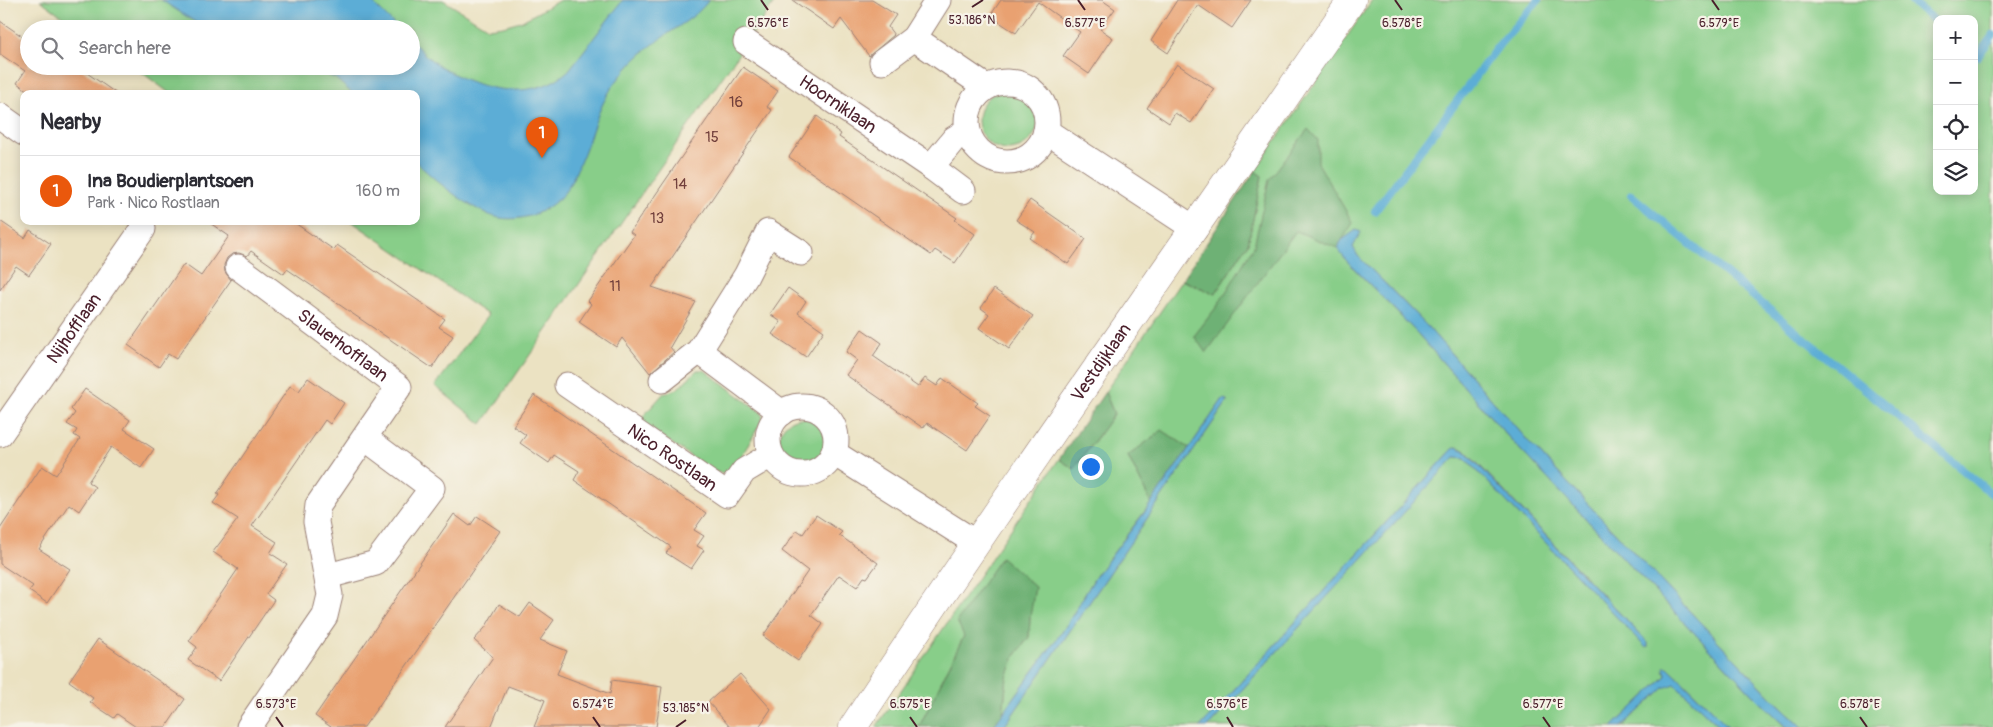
<!DOCTYPE html>
<meta charset="utf-8">
<style>
body{margin:0;font-family:Pangolin,sans-serif;background:#f7f7f7;color:#2b2b33}
.controls{position:absolute;right:15px;top:15px;display:grid;overflow:hidden;border-radius:10px;box-shadow:0 2px 12px #0003}
.controls button{width:45px;height:45px;display:grid;place-items:center;padding:0;border:0;border-bottom:1px solid #e1e1e2;background:#fff;color:#2b2b33;font:25px sans-serif}
.you{position:absolute;left:1090px;top:466px;width:18px;height:18px;margin:-12px;border:4px solid #fff;border-radius:50%;background:#1a73e8;box-shadow:0 0 0 8px #1a73e833}
.badge{display:grid;place-items:center;width:32px;height:32px;border-radius:50%;background:#ea580c;color:#fff;font-size:16px;font-weight:700}
.pin{position:absolute;translate:-50% -41px;filter:drop-shadow(0 1px 2px #0008)}
.pin::after{content:'';position:absolute;top:26px;width:18px;height:15px;background:inherit;clip-path:polygon(0 0,100% 0,50% 100%)}
.list{margin:0;padding:0;list-style:none}
h2{display:flex;justify-content:space-between;align-items:center;height:65px;margin:0;padding:0 20px;font-size:21px}
h2 small{font-size:16px;font-weight:400;color:#7c7c81}
.list li{display:grid;grid-template-columns:32px 1fr auto;gap:15px;align-items:center;box-sizing:border-box;height:70px;padding:0 20px;border-top:1px solid #e1e1e2}
.list b{display:block;font-size:19px;white-space:nowrap}
.list p{margin:0;font-size:16px;white-space:nowrap;color:#7c7c81}
.list em{font-size:16px;font-style:normal;color:#7c7c81}
.icon{flex:none;width:28px;height:28px;fill:none;stroke:currentColor;stroke-width:2;stroke-linecap:round;stroke-linejoin:round}
.map{position:relative;flex:none;width:1993px;height:727px;overflow:hidden}
.search{position:absolute;background:#fff;box-shadow:0 2px 12px #0003;left:20px;top:20px;width:400px;height:55px;display:flex;align-items:center;gap:12px;box-sizing:border-box;padding:0 18px;border-radius:28px;color:#7c7c81;font-size:19px}
.panel{position:absolute;background:#fff;box-shadow:0 2px 12px #0003;left:20px;top:90px;width:400px;height:135px;border-radius:10px}
.map>svg:first-child{display:block}
.green{fill:#88ce89;stroke:#69765a;fill-rule:evenodd}
.forest{fill:#6eb175;stroke:#5c6850}
.water{fill:#5badd6;stroke:#526680}
.lines{fill:none;stroke-linecap:round;stroke-linejoin:round}
.stream{stroke:#5badd6;stroke-width:8}
.building{fill:#e9a171}
.street-casing{stroke:#9a8076;stroke-width:27}
.secondary-casing{stroke:#9a8076;stroke-width:29}
.street{stroke:#fff;stroke-width:25}
.secondary{stroke:#fff;stroke-width:28}
.ticks{fill:none;stroke:#4a1f2b;stroke-width:2}
.labels{text-anchor:middle;stroke-width:4.5;stroke-linejoin:round;paint-order:stroke}
.number-label{font-size:15px;fill:#72403c}
.street-label{font-size:18px;fill:#4a1f2b;stroke:#f7f3e8}
.ticks-label{font-size:12px;text-anchor:middle;fill:#4a1f2b;stroke:#f7f3e8;stroke-width:4.5;stroke-linejoin:round;paint-order:stroke}
</style>
<div class="map">
<svg width="1993" height="727" viewBox="0 0 1993 727">
<rect width="100%" height="100%" fill="#f7f3e8"/>
<filter id="ink" filterUnits="userSpaceOnUse"><feTurbulence type="fractalNoise" baseFrequency=".02" numOctaves="2"/><feDisplacementMap in="SourceGraphic" scale="10" xChannelSelector="R" yChannelSelector="G"/><feConvolveMatrix kernelMatrix="1 2 1 2 8 2 1 2 1" color-interpolation-filters="sRGB"/></filter>
<filter id="wash" filterUnits="userSpaceOnUse"><feTurbulence type="fractalNoise" baseFrequency=".0096" numOctaves="4" result="noise"/><feDisplacementMap in="SourceGraphic" scale="20" xChannelSelector="R" yChannelSelector="G"/><feGaussianBlur stdDeviation="1.12" result="paint"/><feColorMatrix in="noise" values="0 0 0 0 0 0 0 0 0 0 0 0 0 0 0 0 0 1.4 0 .05"/><feComposite in="paint" operator="in"/></filter>
<g filter="url(#wash)">
<rect width="100%" height="100%" fill="#ebe2c2"/>
<g class="green">
<polygon points="40,0 443,0 488,28 503,26 524,20 560,0 776,0 482,424 435,386 488,315 351,221 416,221 416,94 171,94 133,66 411,66 411,29 80,29"/>
<path d="M 1372,0 L 1993,0 L 1993,727 L 1803,727 L 1771,697 L 1529,442 L 1426,325 L 1358,256 L 1352,247 L 1356,230 L 1353,233 L 1345,259 L 1418,334 L 1510,439 L 1757,699 L 1787,727 L 1729,727 L 1668,667 L 1664,669 L 1666,674 L 1665,677 L 1612,727 L 1208,727 L 1454,457 L 1465,458 L 1646,647 L 1648,643 L 1465,450 L 1457,447 L 1452,450 L 1200,727 L 1004,727 L 1227,402 L 1223,399 L 1189,448 L 1162,431 L 1128,456 L 1151,503 L 1096,576 L 1066,626 L 1003,713 L 1007,677 L 1015,656 L 1029,637 L 1030,617 L 964,636 L 919,727 L 876,727 L 1059,459 L 1074,469 L 1114,414 L 1105,392 L 1182,280 L 1215,294 L 1248,243 L 1262,176 L 1255,171 ZM 1937,19 L 1974,19 L 1974,191 L 1937,191 Z"/>
<circle cx="1008" cy="120" r="30"/>
<path d="M 697,370 L 704,370 L 762,413 L 763,418 C 756,430 739,466 727,472 C 721,474 716,472 711,470 L 639,421 L 663,394 L 677,389 Z"/>
<circle cx="802" cy="441" r="23"/>
<polygon points="1671,684 1675,684 1720,727 1621,727 1664,688"/>
</g>
<g class="forest">
<polygon points="1308,129 1318,140 1318,163 1353,223 1337,248 1296,231 1206,353 1194,336 1218,305 1254,246 1269,180"/>
<polygon points="1255,171 1262,176 1248,243 1215,294 1182,280"/>
<polygon points="1105,392 1114,414 1074,469 1059,459"/>
<polygon points="1162,430 1189,448 1151,503 1128,456"/>
<polygon points="1001,557 1035,587 1030,617 1029,637 1015,656 1007,677 1003,713 993,727 919,727 964,636 957,621"/>
</g>
<g class="water">
<polygon points="161,0 370,0 399,29 206,29"/>
<path d="M 623,0 L 709,0 C 697,17 675,28 659,40 C 641,53 629,65 616,82 C 596,108 592,137 579,165 C 575,174 570,185 565,192 C 546,216 510,227 483,212 C 459,200 436,181 416,162 L 416,94 L 353,94 L 335,78 L 304,66 L 411,66 L 411,40 C 418,47 425,56 434,62 C 472,89 531,105 569,70 Z"/>
<polygon points="1356,230 1361,232 1353,247 1358,256 1426,325 1529,442 1771,697 1803,727 1787,727 1757,699 1510,439 1418,334 1345,259 1337,248 1342,240"/>
<polygon points="1223,399 1227,400 1227,402 1004,727 993,727 1066,626 1096,576 1144,513"/>
<polygon points="1456,447 1464,450 1648,643 1648,647 1646,648 1465,458 1455,457 1208,727 1200,727 1452,450"/>
<polygon points="1664,667 1668,667 1729,727 1720,727 1675,684 1664,688 1621,727 1612,727 1665,677 1666,674"/>
</g>
<g class="lines">
<g class="stream">
<polyline points="1910,0 1937,23"/>
<polyline points="1978,56 1993,35"/>
<polyline points="1631,195 1993,495"/>
<polyline points="1375,211 1499,45 1538,0"/>
</g>
</g>
<g id="blocks">
<g class="building">
<polygon points="792,0 872,0 896,15 888,27 894,35 869,56 841,19 834,29"/>
<polygon points="1001,0 1102,0 1115,9 1100,29 1113,38 1089,74 1063,56 1080,32 1038,2 1016,33 990,16"/>
<polygon points="1177,0 1251,0 1232,28 1198,5 1168,53 1151,41"/>
<polygon points="0,21 29,41 29,66 77,66 117,94 32,94 17,83 25,71 0,54"/>
<polygon points="1177,64 1214,89 1191,123 1175,113 1169,123 1147,108"/>
<polygon points="743,67 778,91 767,107 772,110 652,287 696,302 670,347 674,352 650,373 622,338 616,347 579,322 591,304 588,301 634,235 630,232"/>
<polygon points="817,116 841,134 839,137 957,218 955,220 975,234 955,263 935,250 931,255 789,157"/>
<polygon points="1030,200 1086,239 1068,264 1030,238 1035,232 1016,220"/>
<polygon points="0,221 25,238 30,230 51,244 29,275 16,266 0,290"/>
<polygon points="207,221 292,221 334,250 337,245 445,319 439,327 453,336 432,368 287,269 284,274 251,251 247,256 239,253 232,254 227,258 224,265 225,272 231,280 176,359 168,354 159,367 128,345 184,264 201,276 229,236"/>
<polygon points="788,288 806,301 798,313 824,331 806,357 772,334 781,322 770,314"/>
<polygon points="994,289 1033,316 1009,349 979,328 989,314 981,308"/>
<polygon points="862,329 882,343 873,356 918,387 925,378 937,386 942,378 978,403 975,406 990,416 967,450 927,423 923,428 846,375 857,360 846,352"/>
<polygon points="308,378 344,403 330,424 325,420 252,526 277,542 270,553 287,564 266,594 274,600 219,681 188,660 197,647 189,641 238,569 213,552 238,519 213,503 219,495 217,494 290,386 299,391"/>
<polygon points="85,389 130,420 124,429 154,449 141,468 111,447 88,482 95,487 79,511 69,504 39,549 70,569 47,603 29,591 33,586 0,564 0,529 42,466 56,475 80,439 74,435 77,430 67,424 75,413 71,409"/>
<polygon points="534,395 706,513 694,530 704,536 697,546 704,550 691,569 666,553 671,547 574,480 579,471 554,455 549,463 520,443 526,435 513,426"/>
<polygon points="454,514 470,526 477,516 500,531 364,727 331,727 315,716"/>
<polygon points="816,515 842,532 839,535 878,563 867,578 864,577 857,587 839,575 811,615 823,624 798,661 763,636 808,571 782,551 797,530 803,534"/>
<polygon points="530,603 554,620 540,640 567,651 557,674 610,694 612,680 662,687 656,727 534,727 545,700 508,686 491,727 445,727 493,657 474,640 485,628 499,604 520,617"/>
<polygon points="98,639 185,699 166,727 136,727 117,714 114,718 90,702 93,698 69,681"/>
<polygon points="740,674 771,709 759,727 730,727 708,702"/>
</g>
</g>
</g>
<g filter="url(#ink)">
<use href="#blocks" fill-opacity="0" stroke="#9a8076" stroke-width="1"/>
<g class="lines">
<g class="street-casing">
<g id="street">
<polyline points="914,38 986,87"/>
<path id="s1" d="M 746,42 L 931,167 L 963,191"/>
<polyline points="882,62 914,38 938,0"/>
<circle cx="1007" cy="122" r="40"/>
<polyline points="0,116 24,133"/>
<polyline points="1046,131 1195,229"/>
<polyline points="931,167 954,139 967,131"/>
<path id="s2" d="M 238,267 L 399,387 L 318,505 L 316,522 L 330,595 L 325,616 L 249,727"/>
<polyline points="699,351 782,413"/>
<polyline points="662,380 699,351 746,276 768,232 801,253"/>
<path id="s3" d="M 567,385 L 727,495 L 744,471 L 771,455"/>
<circle cx="802" cy="440" r="34"/>
<path id="s4" d="M 0,434 L 143,229 L 142,221"/>
<polyline points="834,453 976,543"/>
<polyline points="328,576 376,563 432,488 365,438"/>
</g>
</g>
<g class="secondary-casing">
<g id="secondary">
<path id="s5" d="M 853,727 C 1014,482 1186,243 1352,0"/>
</g>
</g>
<use href="#street" class="street"/>
<use href="#secondary" class="secondary"/>
</g>
</g>
<path class="ticks" d="M 761,0 L 768,10M 1078,0 L 1085,10M 1395,0 L 1402,10M 1712,0 L 1719,10M 972,7 L 983,0M 276,717 L 283,727M 593,717 L 600,727M 910,717 L 917,727M 1227,717 L 1233,727M 1543,717 L 1550,727M 1860,717 L 1867,727M 676,727 L 686,720"/>
<g class="labels">
<g class="number-label">
<text x="736" y="107">16</text>
<text x="712" y="142">15</text>
<text x="680" y="189">14</text>
<text x="657" y="223">13</text>
<text x="615" y="291">11</text>
</g>
<g class="street-label">
<text dy="6" stroke="none"><textPath href="#s1" startOffset="111">Hoorniklaan</textPath></text>
<text dy="6" stroke="none"><textPath href="#s4" startOffset="129">Nijhofflaan</textPath></text>
<text dy="6" stroke="none"><textPath href="#s2" startOffset="131">Slauerhofflaan</textPath></text>
<text dy="6" stroke="none"><textPath href="#s5" startOffset="441">Vestdijklaan</textPath></text>
<text dy="6" stroke="none"><textPath href="#s3" startOffset="128">Nico Rostlaan</textPath></text>
</g>
</g>
<g class="ticks-label">
<text x="972" y="24">53.186°N</text>
<text x="768" y="27">6.576°E</text>
<text x="1085" y="27">6.577°E</text>
<text x="1402" y="27">6.578°E</text>
<text x="1719" y="27">6.579°E</text>
<text x="276" y="708">6.573°E</text>
<text x="593" y="708">6.574°E</text>
<text x="910" y="708">6.575°E</text>
<text x="1227" y="708">6.576°E</text>
<text x="1543" y="708">6.577°E</text>
<text x="1860" y="708">6.578°E</text>
<text x="686" y="712">53.185°N</text>
</g>
</svg>
<div class="controls">
<button>+</button>
<button>−</button>
<button><svg class="icon" aria-label="locate" viewBox="0 0 24 24"><circle cx="12" cy="12" r="6"/><path d="M12 2v4M12 18v4M2 12h4M18 12h4"/></svg></button>
<button><svg class="icon" aria-label="layers" viewBox="0 0 24 24"><path d="M12 4l9 5-9 5-9-5zM3 14l9 5 9-5"/></svg></button>
</div>
<div class="you"></div>
<div class="pin badge" style="left:542px;top:158px">1</div>
<div class="search"><svg class="icon" aria-label="search" viewBox="0 0 24 24"><circle cx="10" cy="10" r="6"/><path d="M15 15l6 6"/></svg>Search here</div>
<section class="panel">
<h2>Nearby<small></small></h2>
<ul class="list">
<li><span class="badge">1</span><div><b>Ina Boudierplantsoen</b><p>Park · Nico Rostlaan</p></div><em>160 m</em></li>
</ul>
</section>
</div>
